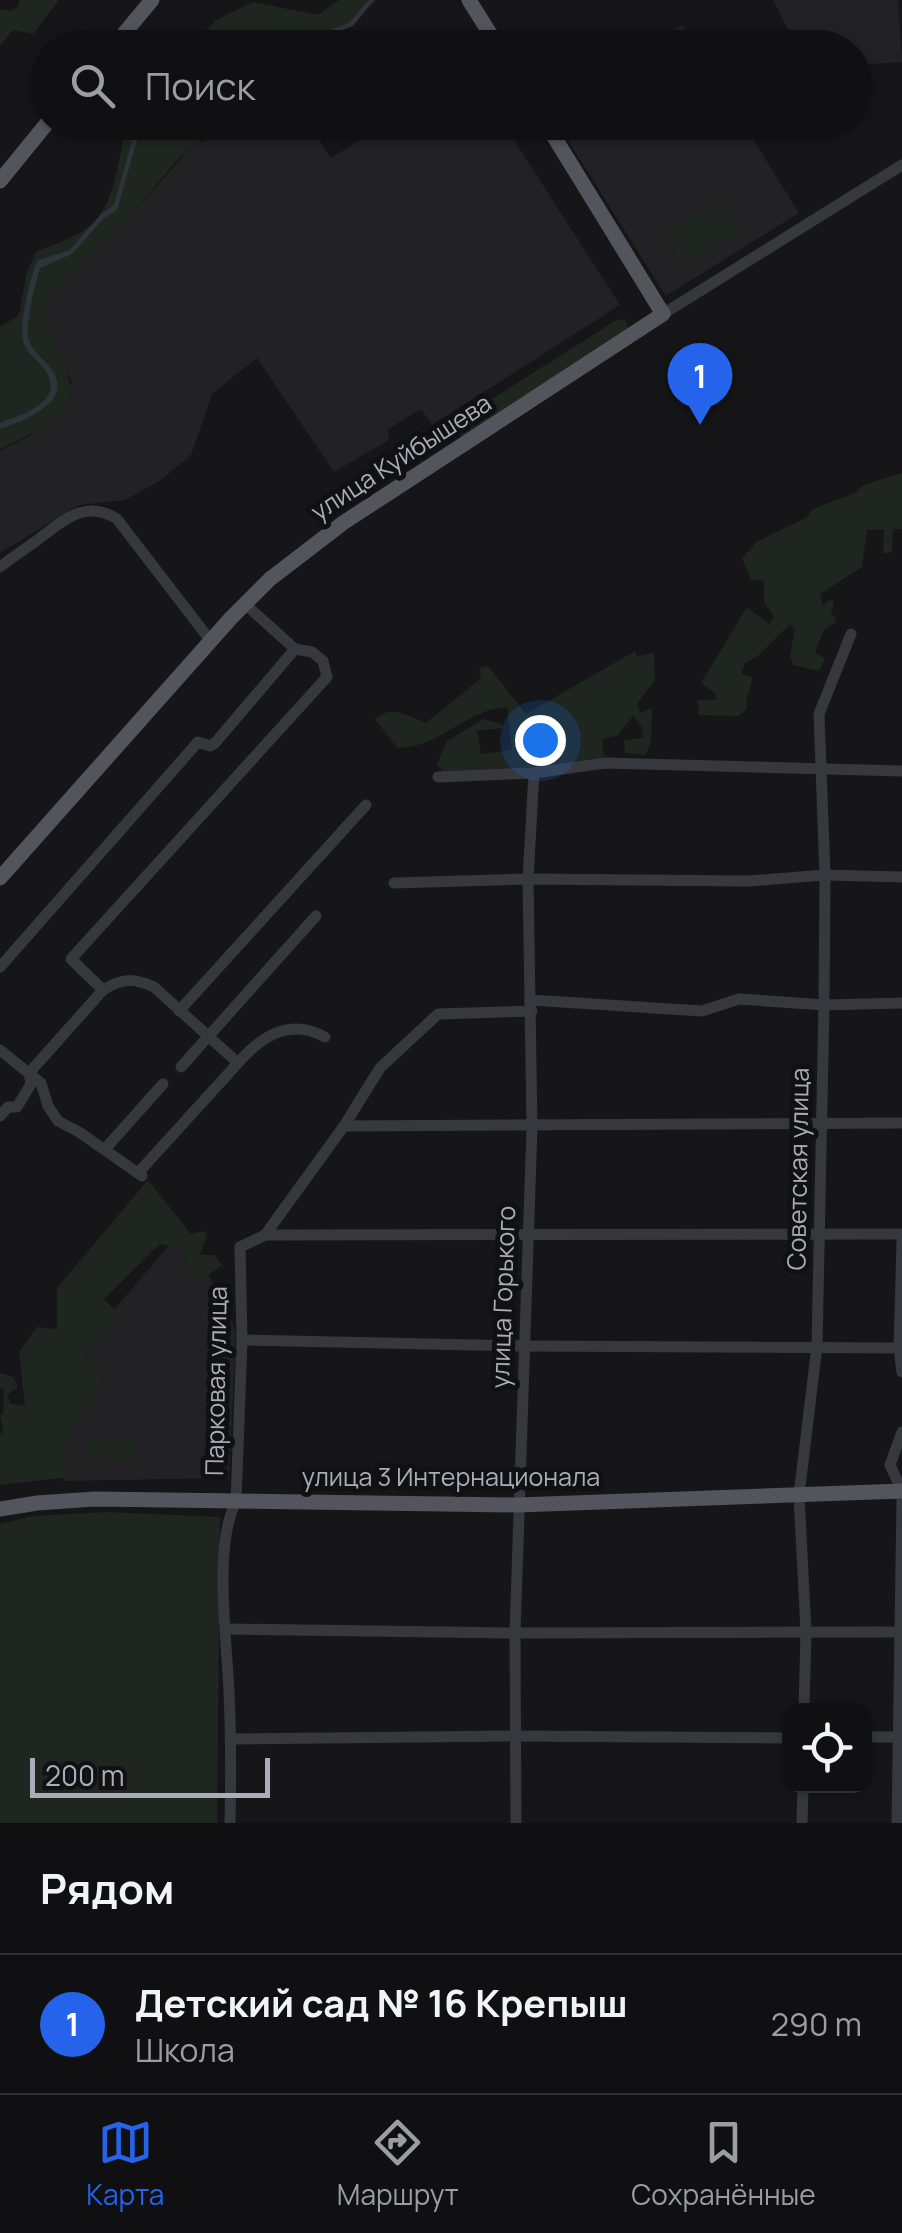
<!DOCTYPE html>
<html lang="ru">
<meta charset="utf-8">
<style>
body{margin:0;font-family:Manrope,sans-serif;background:#19191b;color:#f1f3f6}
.controls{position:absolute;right:30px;bottom:30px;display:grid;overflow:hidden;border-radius:20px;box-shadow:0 2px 8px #0004}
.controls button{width:90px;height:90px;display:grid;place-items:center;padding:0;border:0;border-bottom:2px solid #303032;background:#101012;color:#f1f3f6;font:50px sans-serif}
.scale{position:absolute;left:30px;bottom:25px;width:240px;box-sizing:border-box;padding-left:10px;border:5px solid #a8adb8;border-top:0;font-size:28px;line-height:35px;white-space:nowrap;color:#a8adb8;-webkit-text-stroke:8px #111113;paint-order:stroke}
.you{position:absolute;left:540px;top:740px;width:35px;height:35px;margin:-25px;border:8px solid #fff;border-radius:50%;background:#1a73e8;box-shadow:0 0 0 15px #1a73e833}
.badge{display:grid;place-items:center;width:65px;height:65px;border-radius:50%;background:#2563eb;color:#fff;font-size:32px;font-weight:700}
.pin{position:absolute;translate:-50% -82px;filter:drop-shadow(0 2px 5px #0008)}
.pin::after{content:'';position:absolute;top:52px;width:35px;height:30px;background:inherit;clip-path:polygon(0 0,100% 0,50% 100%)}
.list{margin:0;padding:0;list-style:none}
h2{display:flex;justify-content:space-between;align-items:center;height:130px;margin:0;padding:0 40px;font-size:42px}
h2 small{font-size:32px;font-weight:400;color:#9c9d9f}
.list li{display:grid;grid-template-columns:65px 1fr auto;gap:30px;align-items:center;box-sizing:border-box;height:140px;padding:0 40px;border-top:2px solid #303032}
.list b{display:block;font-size:38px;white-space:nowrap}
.list p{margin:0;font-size:32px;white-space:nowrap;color:#9c9d9f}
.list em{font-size:32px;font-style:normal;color:#9c9d9f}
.icon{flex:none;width:55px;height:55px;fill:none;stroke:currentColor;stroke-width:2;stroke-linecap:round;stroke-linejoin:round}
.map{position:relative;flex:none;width:902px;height:1823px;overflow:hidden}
.search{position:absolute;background:#101012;box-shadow:0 2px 8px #0004;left:30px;right:30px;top:30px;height:110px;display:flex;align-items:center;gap:25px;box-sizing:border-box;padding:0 35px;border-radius:55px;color:#9c9d9f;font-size:38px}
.sheet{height:270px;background:#101012}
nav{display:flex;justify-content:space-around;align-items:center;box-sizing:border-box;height:140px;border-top:2px solid #303032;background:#101012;font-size:28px;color:#9c9d9f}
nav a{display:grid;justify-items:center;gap:5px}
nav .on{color:#2563eb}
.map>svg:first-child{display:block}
.built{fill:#222225}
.green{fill:#1e261f}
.water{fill:#2c353c}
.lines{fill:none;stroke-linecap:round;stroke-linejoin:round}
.minor{stroke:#37383d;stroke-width:11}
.major{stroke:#53555c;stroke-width:15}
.labels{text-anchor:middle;stroke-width:10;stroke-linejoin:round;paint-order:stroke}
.street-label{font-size:25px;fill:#a8adb8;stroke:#111113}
</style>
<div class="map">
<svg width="902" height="1823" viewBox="0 0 902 1823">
<rect width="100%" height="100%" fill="#161618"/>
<g class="built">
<polygon points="773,0 898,0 902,62 855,65 854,48 797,47"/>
<polygon points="682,25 696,47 646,47"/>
<polygon points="267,123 308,123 331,158 388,123 503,123 620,305 432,425 421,409 388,429 389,440 334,472 257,358 212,394 191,455 161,480 125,500 79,505 0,553 0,451 31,435 72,383 41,311 49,298 126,220 193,145 208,139 239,140"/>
<polygon points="557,123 743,123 799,213 666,296"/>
<polygon points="176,1237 197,1257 225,1302 236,1334 229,1478 63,1481 61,1432 74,1357"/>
</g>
<g class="green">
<polygon points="19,0 59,0 33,34 13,30 0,46 0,9 11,11 19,6"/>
<polygon points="339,0 376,0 340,35 317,39 312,47 189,48 216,20 253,2 318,15"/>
<path d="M 127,123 L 273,123 C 257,144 234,138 211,132 L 180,157 L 126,220 L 49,298 L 41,311 L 66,367 L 72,395 C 56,421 27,437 0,449 L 0,327 L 19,315 L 27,272 L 36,252 C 52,245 71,239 86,229 C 116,209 118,157 127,123 Z"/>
<polygon points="725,198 744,229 683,267 664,236"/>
<polygon points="625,319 629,330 467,436 460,435 462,418 615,321"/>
<path d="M 902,473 L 902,529 L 893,529 L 892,552 L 883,554 L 884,529 L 867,530 L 862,567 L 820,594 L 823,606 L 829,600 L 834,601 L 831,614 L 836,617 L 835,623 L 824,630 L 815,652 L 825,659 L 819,671 L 793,665 L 790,655 L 795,629 L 790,624 L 758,656 L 745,663 L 741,674 L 752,677 C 752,688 745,697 747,708 L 739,716 L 699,715 L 697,700 L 716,700 L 715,693 L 701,683 L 747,607 L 769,624 L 774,617 L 764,602 L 764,581 L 751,580 L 742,558 L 758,541 L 806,518 L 813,509 L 855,493 L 863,485 Z"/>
<path d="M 635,651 L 637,656 L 654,653 L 655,680 L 637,704 L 641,713 L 652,708 L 651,742 L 646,755 L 625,753 L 624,740 L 643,738 L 641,726 L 633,716 L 617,736 L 602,739 L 604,757 L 532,769 L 443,772 L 437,764 L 447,741 L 483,719 L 502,724 L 503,728 L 477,731 L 481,754 L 512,750 L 507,707 C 463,710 441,748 397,748 L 375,719 C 392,704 407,716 426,723 L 481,678 L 479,668 L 488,666 L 526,714 Z"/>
<polygon points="148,1180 191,1234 204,1231 207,1234 200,1255 214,1255 222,1265 205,1278 190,1278 182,1249 160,1244 104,1299 118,1313 84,1360 104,1380 67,1437 69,1477 0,1485 0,1434 3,1432 0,1415 3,1414 4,1390 0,1388 0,1373 13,1377 18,1387 7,1395 10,1403 25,1406 19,1352 37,1327 57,1329 57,1288"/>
<polygon points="85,1438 133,1439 133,1461 85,1460"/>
<polygon points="107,1512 220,1517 217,1823 0,1823 0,1524 33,1516"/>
</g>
<g class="water">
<polygon points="369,0 374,0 353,26 328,35 295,36 284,47 279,47 296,32 329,30 349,23"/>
<path d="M 137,123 L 142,123 L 117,210 L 103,219 L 72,254 L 40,268 C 36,281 25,325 28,338 C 31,350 44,359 51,369 C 76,402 23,421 0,429 L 0,423 C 19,415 62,404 48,375 C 43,363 28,356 24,344 C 18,326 30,276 38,260 L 70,250 L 101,214 L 114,205 Z"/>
</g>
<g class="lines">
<g class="minor">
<polyline points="663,314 902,165"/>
<path d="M 0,567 C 13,557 26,548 39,539 C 63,520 86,499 117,519 L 210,640"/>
<polyline points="438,777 534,773 605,763 902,771"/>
<polyline points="394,883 528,879 749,881 825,875 902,877"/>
<polyline points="0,967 198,742 210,746 215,743 295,649"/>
<path d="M 103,990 C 122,978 134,978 154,987 L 238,1063 L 138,1173"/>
<polyline points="530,1000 702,1011 739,999 824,1005 902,1003"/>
<polyline points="179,1011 366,805"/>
<polyline points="0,1050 41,1083 48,1106 58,1121 79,1132 142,1176"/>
<path d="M 238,1063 C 262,1035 291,1018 325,1037"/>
<polyline points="181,1067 316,916"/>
<polyline points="0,1116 8,1107 17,1107 31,1084 29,1073 103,990 71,959 327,677 323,661 312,652 295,649 245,604"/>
<polyline points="344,1126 902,1123"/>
<polyline points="105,1149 163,1084"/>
<polyline points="265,1235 902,1234"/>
<polyline points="902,1241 899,1348 902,1372"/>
<polyline points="242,1340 524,1346 899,1348"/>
<polyline points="902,1432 890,1465 902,1491"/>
<polyline points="227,1629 515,1633 899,1632"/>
<polyline points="804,1710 806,1632 799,1495 817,1346 824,1005 825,875 819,714 851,634"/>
<polyline points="864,1737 898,1737"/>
<polyline points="231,1739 515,1736 790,1738"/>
<path d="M 230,1823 C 231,1779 231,1736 229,1692 C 227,1641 213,1545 236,1502 L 242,1340 L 240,1247 L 265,1235 L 344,1126 L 380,1068 L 438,1014 L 532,1011"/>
<polyline points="516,1823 515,1633 532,1127 528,879 534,773"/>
<polyline points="802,1823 803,1786"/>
<polyline points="897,1823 902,1499"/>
</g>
<g class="major">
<polyline points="469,0 499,48"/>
<polyline points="112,48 152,0"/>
<polyline points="0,181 48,122"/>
<polyline points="0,878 231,618 270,579 343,523 663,314 545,122"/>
<polyline points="0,1509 37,1503 95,1499 518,1505 902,1491"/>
</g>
</g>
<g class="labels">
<g class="street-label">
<text transform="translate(401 457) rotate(-33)" y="9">улица Куйбышева</text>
<text transform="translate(798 1169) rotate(-89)" y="9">Советская улица</text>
<text transform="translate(503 1297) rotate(-88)" y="9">улица Горького</text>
<text transform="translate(216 1381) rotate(-89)" y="9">Парковая улица</text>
<text x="451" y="1486">улица 3 Интернационала</text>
</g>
</g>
</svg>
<div class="controls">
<button><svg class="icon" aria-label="locate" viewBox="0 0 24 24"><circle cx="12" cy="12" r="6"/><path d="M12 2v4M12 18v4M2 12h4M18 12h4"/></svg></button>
</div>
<div class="scale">200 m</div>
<div class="you"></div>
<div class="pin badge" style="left:700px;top:425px">1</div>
<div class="search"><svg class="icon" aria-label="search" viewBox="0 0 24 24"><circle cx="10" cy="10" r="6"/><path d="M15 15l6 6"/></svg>Поиск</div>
</div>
<section class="sheet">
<h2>Рядом<small></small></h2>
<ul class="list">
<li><span class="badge">1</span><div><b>Детский сад № 16 Крепыш</b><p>Школа</p></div><em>290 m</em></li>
</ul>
</section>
<nav>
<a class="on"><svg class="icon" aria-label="map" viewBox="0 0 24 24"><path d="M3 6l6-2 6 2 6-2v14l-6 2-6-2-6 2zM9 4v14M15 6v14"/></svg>Карта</a>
<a><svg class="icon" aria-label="directions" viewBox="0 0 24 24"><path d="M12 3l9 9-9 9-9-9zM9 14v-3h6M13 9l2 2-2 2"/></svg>Маршрут</a>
<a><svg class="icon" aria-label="saved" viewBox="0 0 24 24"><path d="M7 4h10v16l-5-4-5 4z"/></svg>Сохранённые</a>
</nav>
